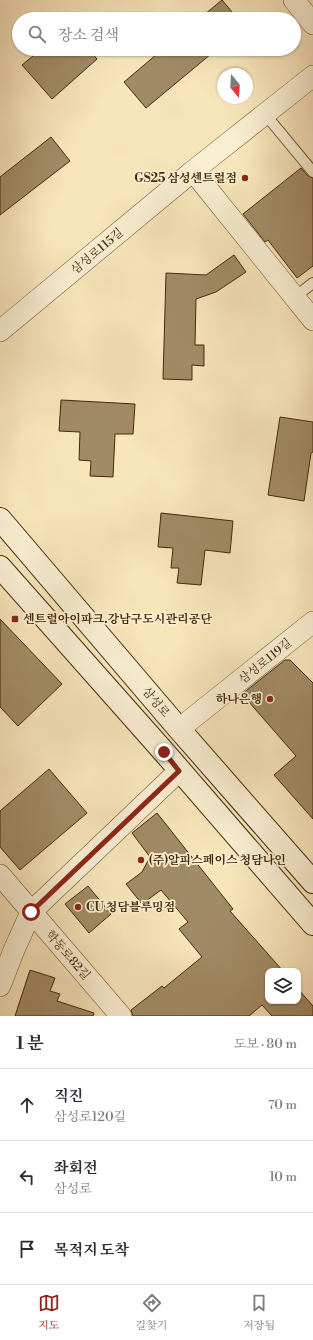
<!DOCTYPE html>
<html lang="ko">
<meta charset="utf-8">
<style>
body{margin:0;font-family:"Libre Bodoni","Noto Serif KR",serif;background:#f7f7f7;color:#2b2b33}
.controls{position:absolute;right:12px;bottom:12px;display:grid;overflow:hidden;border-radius:8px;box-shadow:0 1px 3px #0004}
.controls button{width:36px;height:36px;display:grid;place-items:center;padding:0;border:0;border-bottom:1px solid #e1e1e2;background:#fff;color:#2b2b33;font:20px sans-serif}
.compass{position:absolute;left:217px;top:68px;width:36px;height:36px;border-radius:50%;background:#fff;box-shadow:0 1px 3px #0004;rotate:162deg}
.stop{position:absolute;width:12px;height:12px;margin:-9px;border:3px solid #8f2418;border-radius:50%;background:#fff}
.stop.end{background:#8f2418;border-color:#fff;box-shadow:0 1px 4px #0008}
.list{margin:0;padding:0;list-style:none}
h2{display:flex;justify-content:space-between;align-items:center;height:52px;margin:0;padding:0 16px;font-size:17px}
h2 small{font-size:13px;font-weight:400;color:#7c7c81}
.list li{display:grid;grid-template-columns:26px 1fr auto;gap:12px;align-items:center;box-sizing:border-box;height:72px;padding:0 16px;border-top:1px solid #e1e1e2}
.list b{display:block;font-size:15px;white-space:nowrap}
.list p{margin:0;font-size:13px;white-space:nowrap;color:#7c7c81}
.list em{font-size:13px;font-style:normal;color:#7c7c81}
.icon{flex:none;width:22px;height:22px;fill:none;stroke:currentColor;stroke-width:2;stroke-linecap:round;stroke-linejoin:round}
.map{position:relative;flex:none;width:313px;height:1016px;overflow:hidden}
.search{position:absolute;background:#fff;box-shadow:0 1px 3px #0004;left:12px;right:12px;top:12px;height:44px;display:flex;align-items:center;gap:10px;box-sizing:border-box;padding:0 14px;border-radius:22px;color:#7c7c81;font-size:15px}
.sheet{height:268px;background:#fff}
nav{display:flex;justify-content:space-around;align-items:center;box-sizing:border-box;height:56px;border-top:1px solid #e1e1e2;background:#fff;font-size:11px;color:#7c7c81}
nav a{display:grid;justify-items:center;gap:2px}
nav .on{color:#8f2418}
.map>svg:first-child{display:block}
.building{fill:#a18b66;stroke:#432909}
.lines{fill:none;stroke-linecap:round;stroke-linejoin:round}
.service-casing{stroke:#705836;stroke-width:12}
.minor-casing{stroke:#705836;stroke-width:22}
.secondary-casing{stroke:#432909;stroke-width:24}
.service{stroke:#faefd3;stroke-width:10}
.minor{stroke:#faefd3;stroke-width:21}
.secondary{stroke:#faefd3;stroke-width:22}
.route{stroke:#8f2418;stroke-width:5}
.poi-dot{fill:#8f2418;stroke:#faefd3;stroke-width:1.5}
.labels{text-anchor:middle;stroke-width:3.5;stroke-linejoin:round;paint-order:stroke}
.poi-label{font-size:12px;font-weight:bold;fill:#432909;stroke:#faefd3;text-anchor:start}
.street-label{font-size:12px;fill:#432909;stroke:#faefd3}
</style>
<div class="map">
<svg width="313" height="1016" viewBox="0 0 313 1016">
<rect width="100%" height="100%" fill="#f8e6bb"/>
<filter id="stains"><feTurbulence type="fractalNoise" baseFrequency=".005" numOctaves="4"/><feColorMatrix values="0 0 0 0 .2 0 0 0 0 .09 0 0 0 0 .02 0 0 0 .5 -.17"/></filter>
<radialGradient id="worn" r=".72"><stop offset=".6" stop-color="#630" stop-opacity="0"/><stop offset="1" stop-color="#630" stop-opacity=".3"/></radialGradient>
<g class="building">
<polygon points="222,0 238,19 199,19"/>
<polygon points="26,49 88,49 97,59 52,99 22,65 33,56"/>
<polygon points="163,49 217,49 146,108 124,82"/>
<polygon points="51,137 70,161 0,215 0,177"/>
<polygon points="301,168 308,176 313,178 313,266 297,278 268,240 265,242 243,214"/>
<polygon points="234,255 246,272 216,292 196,299 195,345 204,345 204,366 192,365 192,380 163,379 166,273 206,275"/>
<polygon points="61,400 135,404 133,434 115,434 113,477 90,476 91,461 79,460 80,432 59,431"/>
<polygon points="280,417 313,422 313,452 311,453 304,501 268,495"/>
<polygon points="161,513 233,521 230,553 205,550 201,585 177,583 179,568 171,568 173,548 158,547"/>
<polygon points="0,619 62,684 18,726 0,707"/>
<polygon points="285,660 290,660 313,683 313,819 274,775 296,756 242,694"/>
<polygon points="49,769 87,813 20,870 0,847 0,811"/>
<polygon points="157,813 233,909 230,911 283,971 268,971 268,1000 267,1001 298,1001 298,989 313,1006 313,1016 272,1016 262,1005 249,1016 133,1016 131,1010 162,986 164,988 202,957 179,929 188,922 161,890 142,904 126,884 142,872 150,857 132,833"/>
<polygon points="88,886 111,914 89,933 65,904"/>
<polygon points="30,970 55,978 50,991 60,994 57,1001 94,1013 93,1016 15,1016"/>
</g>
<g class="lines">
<g class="service-casing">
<g id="service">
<polyline points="265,114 313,172"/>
<polyline points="295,297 313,283"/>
</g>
</g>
<g class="minor-casing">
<g id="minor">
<polyline points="294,0 313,24"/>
<polyline points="193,171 313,320"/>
<polyline points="0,331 193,171 313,76"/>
<polyline points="179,729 313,622"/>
<polyline points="0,875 121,1016"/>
<polyline points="0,986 14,950 31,912 179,771"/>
</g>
</g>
<g class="secondary-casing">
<g id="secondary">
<polyline points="0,519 179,729 313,882"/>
<polyline points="0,567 164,752 313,924"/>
</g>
</g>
<use href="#service" class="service"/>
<use href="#minor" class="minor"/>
<use href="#secondary" class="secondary"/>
</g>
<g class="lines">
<polyline class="route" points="31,912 179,771 164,752"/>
</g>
<g class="poi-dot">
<circle cx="245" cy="178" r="4"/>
<rect x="11" y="615" width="8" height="8" rx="2"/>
<circle cx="270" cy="699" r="4"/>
<circle cx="141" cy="860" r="4"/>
<circle cx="78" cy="907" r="4"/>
</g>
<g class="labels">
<g class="poi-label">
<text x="237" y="182" text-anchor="end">GS25 삼성센트럴점</text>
<text x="23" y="623">센트럴아이파크.강남구도시관리공단</text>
<text x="262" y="703" text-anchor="end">하나은행</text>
<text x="149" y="864">(주)알피스페이스 청담나인</text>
<text x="86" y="911">CU 청담블루밍점</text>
</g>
<g class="street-label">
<text transform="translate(97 251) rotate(-40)" y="4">삼성로115길</text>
<text transform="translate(265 661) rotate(-39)" y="4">삼성로119길</text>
<text transform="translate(156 702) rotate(50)" y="4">삼성로</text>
<text transform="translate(68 955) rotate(49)" y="4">학동로82길</text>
</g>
</g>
<rect width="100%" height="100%" filter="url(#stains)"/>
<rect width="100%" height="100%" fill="url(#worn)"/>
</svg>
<div class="controls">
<button><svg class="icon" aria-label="layers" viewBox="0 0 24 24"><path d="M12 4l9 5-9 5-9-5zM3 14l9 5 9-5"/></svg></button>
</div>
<svg class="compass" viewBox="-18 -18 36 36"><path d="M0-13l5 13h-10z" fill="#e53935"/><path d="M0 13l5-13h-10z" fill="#7c7c81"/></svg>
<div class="stop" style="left:31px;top:912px"></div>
<div class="stop end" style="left:164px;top:752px"></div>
<div class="search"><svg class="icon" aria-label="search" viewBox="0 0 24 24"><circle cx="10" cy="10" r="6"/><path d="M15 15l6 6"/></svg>장소 검색</div>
</div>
<section class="sheet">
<h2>1 분<small>도보 · 80 m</small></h2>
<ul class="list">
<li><svg class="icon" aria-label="ahead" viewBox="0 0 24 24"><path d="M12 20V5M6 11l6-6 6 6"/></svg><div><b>직진</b><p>삼성로120길</p></div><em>70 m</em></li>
<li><svg class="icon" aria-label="left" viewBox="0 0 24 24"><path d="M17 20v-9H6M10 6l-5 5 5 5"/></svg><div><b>좌회전</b><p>삼성로</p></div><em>10 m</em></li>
<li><svg class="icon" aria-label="arrive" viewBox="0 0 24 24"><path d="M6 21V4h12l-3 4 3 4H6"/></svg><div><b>목적지 도착</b></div></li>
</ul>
</section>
<nav>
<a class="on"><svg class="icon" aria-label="map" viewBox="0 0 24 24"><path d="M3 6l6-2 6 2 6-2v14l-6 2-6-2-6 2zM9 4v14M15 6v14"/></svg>지도</a>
<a><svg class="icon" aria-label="directions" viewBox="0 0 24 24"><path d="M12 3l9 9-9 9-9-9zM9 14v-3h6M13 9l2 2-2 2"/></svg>길찾기</a>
<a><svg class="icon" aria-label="saved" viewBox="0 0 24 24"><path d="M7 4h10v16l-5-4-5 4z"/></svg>저장됨</a>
</nav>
